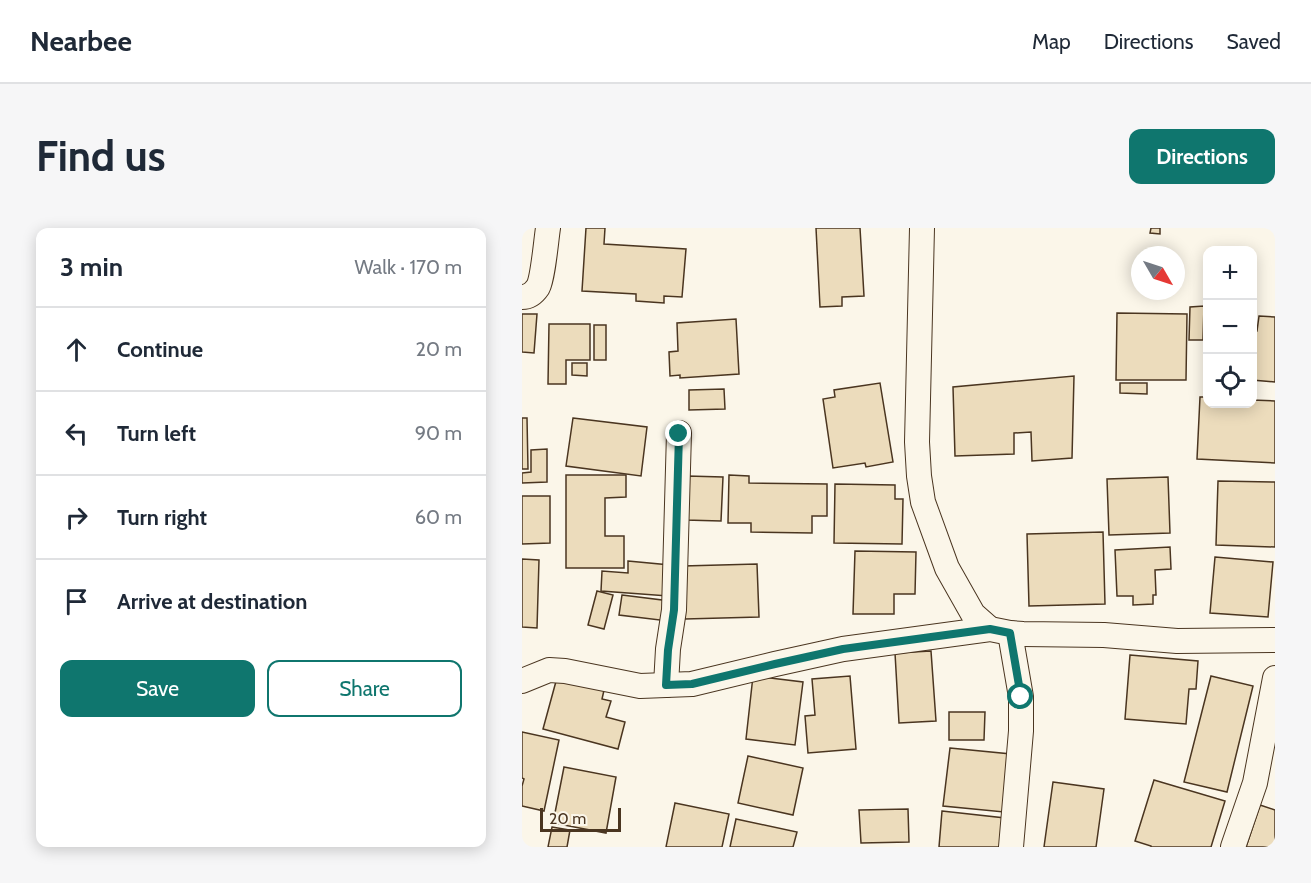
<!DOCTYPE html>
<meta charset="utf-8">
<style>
body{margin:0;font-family:Cabin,sans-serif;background:#f6f6f7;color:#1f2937}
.controls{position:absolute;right:18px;top:18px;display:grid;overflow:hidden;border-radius:12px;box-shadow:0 3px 15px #0003}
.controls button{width:54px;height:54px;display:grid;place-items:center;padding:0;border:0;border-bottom:2px solid #e0e1e3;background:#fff;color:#1f2937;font:30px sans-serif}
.compass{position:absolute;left:609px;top:18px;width:54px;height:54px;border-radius:50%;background:#fff;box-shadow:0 3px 15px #0003;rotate:129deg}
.scale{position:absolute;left:18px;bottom:15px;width:81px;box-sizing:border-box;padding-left:6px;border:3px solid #4a3520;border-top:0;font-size:16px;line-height:21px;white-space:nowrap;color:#4a3520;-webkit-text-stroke:4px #fbf6e9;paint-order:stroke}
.stop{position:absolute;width:18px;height:18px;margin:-14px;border:4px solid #0f766e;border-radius:50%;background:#fff}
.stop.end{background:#0f766e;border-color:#fff;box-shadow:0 2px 6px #0008}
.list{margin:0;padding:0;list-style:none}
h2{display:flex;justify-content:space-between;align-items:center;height:78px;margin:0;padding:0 24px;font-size:26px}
h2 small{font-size:20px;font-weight:400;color:#747a83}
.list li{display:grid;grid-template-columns:39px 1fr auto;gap:18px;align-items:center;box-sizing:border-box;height:84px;padding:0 24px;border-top:2px solid #e0e1e3}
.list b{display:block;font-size:22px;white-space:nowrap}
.list em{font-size:20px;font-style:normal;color:#747a83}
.actions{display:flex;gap:12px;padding:18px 24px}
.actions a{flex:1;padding:14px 0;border:2px solid #0f766e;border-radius:12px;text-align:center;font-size:21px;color:#0f766e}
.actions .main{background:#0f766e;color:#fff}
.icon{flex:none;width:33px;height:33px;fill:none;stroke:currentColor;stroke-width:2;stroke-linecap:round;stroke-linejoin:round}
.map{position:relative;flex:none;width:753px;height:619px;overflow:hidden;border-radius:12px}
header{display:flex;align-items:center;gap:36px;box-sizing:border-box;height:84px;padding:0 30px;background:#fff;border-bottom:2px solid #e0e1e3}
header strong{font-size:28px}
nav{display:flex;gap:33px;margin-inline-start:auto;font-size:21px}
.intro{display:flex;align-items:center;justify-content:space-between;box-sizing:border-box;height:144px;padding:0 36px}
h1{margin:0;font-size:42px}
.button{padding:15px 27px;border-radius:12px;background:#0f766e;color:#fff;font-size:21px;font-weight:700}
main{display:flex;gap:36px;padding:0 36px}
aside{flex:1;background:#fff;border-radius:12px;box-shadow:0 3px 15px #0003}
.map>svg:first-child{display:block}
.building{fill:#ecdcbc;stroke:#4a3520;stroke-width:1.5}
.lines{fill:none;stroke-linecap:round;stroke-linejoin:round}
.minor-casing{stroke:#4a3520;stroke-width:26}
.minor{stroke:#fbf6e9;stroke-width:24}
.route{stroke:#0f766e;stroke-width:8}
</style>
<header>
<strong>Nearbee</strong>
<nav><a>Map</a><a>Directions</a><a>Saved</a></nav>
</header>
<div class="intro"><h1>Find us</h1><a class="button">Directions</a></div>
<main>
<aside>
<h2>3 min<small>Walk · 170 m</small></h2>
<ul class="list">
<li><svg class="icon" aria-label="ahead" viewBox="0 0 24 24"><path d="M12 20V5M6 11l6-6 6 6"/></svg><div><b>Continue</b></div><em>20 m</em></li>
<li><svg class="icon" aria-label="left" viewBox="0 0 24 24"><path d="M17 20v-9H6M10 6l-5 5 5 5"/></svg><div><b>Turn left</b></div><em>90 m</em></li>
<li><svg class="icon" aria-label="right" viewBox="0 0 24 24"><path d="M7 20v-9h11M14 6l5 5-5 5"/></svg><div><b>Turn right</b></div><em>60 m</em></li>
<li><svg class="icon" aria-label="arrive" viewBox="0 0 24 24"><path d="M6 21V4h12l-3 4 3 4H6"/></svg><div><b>Arrive at destination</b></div></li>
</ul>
<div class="actions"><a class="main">Save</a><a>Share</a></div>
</aside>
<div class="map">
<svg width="753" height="619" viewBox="0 0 753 619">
<rect width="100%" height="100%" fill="#fbf6e9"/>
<g class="building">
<polygon points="64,0 83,0 82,16 164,21 160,69 142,68 142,75 114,73 114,66 60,63"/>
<polygon points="294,0 338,0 342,68 320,69 320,78 298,79"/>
<polygon points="629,0 638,0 638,6 628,5"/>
<polygon points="682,78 681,112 667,112 668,79"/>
<polygon points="595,85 665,86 664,152 594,152"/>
<polygon points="0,86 15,86 12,125 0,124"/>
<polygon points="737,88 753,89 753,154 730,152 730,103 735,103"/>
<polygon points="214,91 217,146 158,150 158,147 148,148 147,124 156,123 155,95"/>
<polygon points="27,96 68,96 68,132 44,132 44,156 26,156"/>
<rect x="72" y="97" width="12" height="35"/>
<polygon points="50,135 65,135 65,148 50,147"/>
<polygon points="552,148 550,230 510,233 509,204 492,205 492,226 433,228 431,159"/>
<polygon points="358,155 371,234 344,239 343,235 311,240 301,171 313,169 312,162"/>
<polygon points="598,155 625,155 625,166 598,165"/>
<polygon points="202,161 203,181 167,182 167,162"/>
<polygon points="678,169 686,169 686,176 730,176 730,172 753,173 753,235 675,231"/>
<polygon points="0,190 5,190 6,241 0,241"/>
<polygon points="51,190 125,199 119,248 44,238"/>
<polygon points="25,221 25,254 0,255 0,245 9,244 9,222"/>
<polygon points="44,247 104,247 104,269 83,270 83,308 102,308 102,340 44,340"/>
<polygon points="207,247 227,248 227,255 305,256 305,288 290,288 290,305 229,304 229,295 206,295"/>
<polygon points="165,248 201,249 199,293 163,292"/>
<polygon points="646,249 648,305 587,307 585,251"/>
<polygon points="696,253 753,254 753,319 694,317"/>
<polygon points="313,256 373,257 373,271 381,271 380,316 312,315"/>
<polygon points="0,268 28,268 28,315 0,316"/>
<polygon points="581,304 583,376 507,378 505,306"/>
<polygon points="648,319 649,341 633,342 634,367 631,367 631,376 611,377 611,368 595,368 593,322"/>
<polygon points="333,323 394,324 393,366 372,366 372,386 331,386"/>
<polygon points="693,329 751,334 746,389 688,385"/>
<polygon points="0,331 17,332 15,400 0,399"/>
<polygon points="106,333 148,337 146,368 79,363 80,343 106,345"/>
<polygon points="235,336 237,389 163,391 161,338"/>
<polygon points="75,363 91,367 82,401 66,397"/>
<polygon points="100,367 148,373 146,393 97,387"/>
<polygon points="409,423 414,493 377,495 373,425"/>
<polygon points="608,427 676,433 674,461 667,461 664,496 603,491"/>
<polygon points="36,446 83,458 80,471 89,473 84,489 103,494 96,521 21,501"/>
<polygon points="231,448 281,454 273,517 224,511"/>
<polygon points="328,448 334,521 286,525 283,488 293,487 290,451"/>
<polygon points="689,448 731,458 705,564 662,554"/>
<polygon points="427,484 463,484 462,512 427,512"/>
<polygon points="0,504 37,512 22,583 0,578 0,558 2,551 0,550"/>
<polygon points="428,520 489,526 482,584 421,578"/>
<polygon points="226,528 281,540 271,587 216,575"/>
<polygon points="42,539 94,549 84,605 31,595"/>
<polygon points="632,552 703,573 689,619 629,619 629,618 613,613"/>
<polygon points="531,554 582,561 574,619 522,619"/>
<polygon points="153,575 207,586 200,619 144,619"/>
<polygon points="738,577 753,582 753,619 724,619"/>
<polygon points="386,581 387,614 339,615 337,582"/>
<polygon points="420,583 483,590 480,619 417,619"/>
<polygon points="214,591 275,604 271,619 208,619"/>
<polygon points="30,599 48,602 45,619 26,619"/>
</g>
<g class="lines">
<g class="minor-casing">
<g id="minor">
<polyline points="400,0 395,214 397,248 401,274 425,340 451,386 468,401"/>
<path d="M 0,69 C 7,69 12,65 16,59 C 21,50 24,13 26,0"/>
<polyline points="488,405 499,469 499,503 489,619"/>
<polyline points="0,453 27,442 43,443 118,458 170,456 253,436 321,421 468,401 488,405 501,406 582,407 655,413 753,412"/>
<polyline points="144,457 146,421 152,382 157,205"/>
<polyline points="711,619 733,555 753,450"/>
</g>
</g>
<use href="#minor" class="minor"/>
</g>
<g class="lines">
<polyline class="route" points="157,206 152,382 146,422 144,457 170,456 253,436 321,421 468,401 488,405 499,469"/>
</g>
</svg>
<div class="controls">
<button>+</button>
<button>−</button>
<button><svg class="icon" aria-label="locate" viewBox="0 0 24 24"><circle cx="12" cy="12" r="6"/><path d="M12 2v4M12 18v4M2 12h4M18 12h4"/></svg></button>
</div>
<svg class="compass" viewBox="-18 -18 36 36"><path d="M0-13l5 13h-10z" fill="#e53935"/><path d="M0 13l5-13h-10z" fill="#747a83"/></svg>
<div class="scale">20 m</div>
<div class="stop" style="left:499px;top:469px"></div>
<div class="stop end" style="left:157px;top:206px"></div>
</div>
</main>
